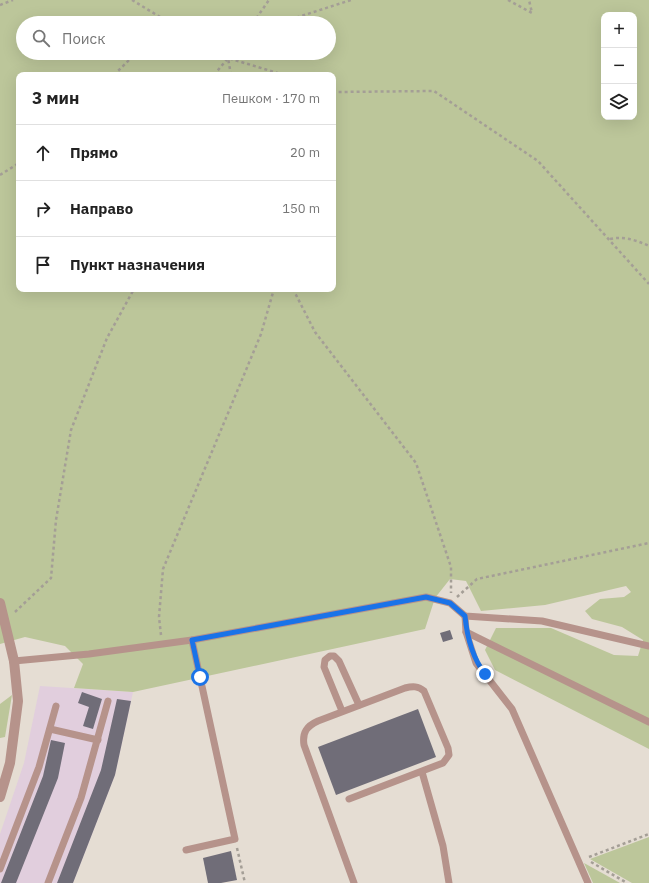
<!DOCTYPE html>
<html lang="ru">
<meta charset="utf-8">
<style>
body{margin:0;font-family:"IBM Plex Sans",sans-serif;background:#f6f6f6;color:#222}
.controls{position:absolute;right:12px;top:12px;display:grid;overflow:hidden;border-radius:8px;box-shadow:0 4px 16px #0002}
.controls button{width:36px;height:36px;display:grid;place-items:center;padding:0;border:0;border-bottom:1px solid #e0e0e0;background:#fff;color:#222;font:20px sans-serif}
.stop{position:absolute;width:12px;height:12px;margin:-9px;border:3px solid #1a73e8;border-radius:50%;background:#fff}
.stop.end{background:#1a73e8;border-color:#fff;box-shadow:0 1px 4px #0008}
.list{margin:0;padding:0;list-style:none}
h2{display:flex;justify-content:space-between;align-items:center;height:52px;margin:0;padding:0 16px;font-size:17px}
h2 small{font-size:13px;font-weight:400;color:#767676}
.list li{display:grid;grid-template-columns:26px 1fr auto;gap:12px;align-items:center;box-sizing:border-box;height:56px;padding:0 16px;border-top:1px solid #e0e0e0}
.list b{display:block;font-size:15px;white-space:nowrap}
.list em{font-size:13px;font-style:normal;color:#767676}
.icon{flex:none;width:22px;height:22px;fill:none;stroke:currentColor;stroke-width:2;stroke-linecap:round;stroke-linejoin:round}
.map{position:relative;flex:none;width:649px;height:883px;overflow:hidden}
.search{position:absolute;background:#fff;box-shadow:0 4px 16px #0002;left:16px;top:16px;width:320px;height:44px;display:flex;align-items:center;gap:10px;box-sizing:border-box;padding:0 14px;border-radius:22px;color:#767676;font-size:15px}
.panel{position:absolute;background:#fff;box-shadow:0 4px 16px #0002;left:16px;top:72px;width:320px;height:220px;border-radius:8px}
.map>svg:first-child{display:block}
.industrial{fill:#e1cedd}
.green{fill:#bcc69a;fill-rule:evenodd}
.building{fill:#706d78}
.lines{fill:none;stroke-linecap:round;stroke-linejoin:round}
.path{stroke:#a49e96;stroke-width:2.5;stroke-dasharray:3 3;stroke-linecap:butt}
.service{stroke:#b6938b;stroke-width:7}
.pedestrian{stroke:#b6938b;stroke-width:10}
.minor{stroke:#b6938b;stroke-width:10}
.route{stroke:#1a73e8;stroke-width:5}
</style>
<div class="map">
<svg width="649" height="883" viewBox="0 0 649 883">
<rect width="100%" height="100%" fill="#e5ddd3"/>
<polygon class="industrial" points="40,686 133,692 115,775 73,883 0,883 0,834 24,763"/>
<g class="green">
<path d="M 0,0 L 649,0 L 649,749 L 495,670 L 485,650 L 496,628 L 551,628 L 614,655 L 638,656 L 643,640 L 622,627 L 592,619 L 585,611 L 600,599 L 624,597 L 631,592 L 626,586 L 545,605 L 481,611 L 466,581 L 450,579 L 435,598 L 425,629 L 133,692 L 74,688 L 83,664 L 65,646 L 25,637 L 0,644 ZM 604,15 L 634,15 L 634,117 L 604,117 ZM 23,23 L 329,23 L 329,53 L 23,53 ZM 19,75 L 333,75 L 333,289 L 19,289 Z"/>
<polygon points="12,695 5,737 0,738 0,704"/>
<polygon points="649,837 649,883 632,883 590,859"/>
<polygon points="584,863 620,883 593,883"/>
</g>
<g class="building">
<polygon points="450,630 453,639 443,642 440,633"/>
<polygon points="82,692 102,699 93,729 83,726 89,707 78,703"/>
<polygon points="117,699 131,701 115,775 73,883 57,883 101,770"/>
<polygon points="418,709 436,757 336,795 318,747"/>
<polygon points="51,740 65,743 58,778 16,883 1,883 43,776"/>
<polygon points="231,851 237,880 221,883 208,883 203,858"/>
</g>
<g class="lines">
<g class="path">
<polyline points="132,0 170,23"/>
<polyline points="508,0 532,13 529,0"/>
<polyline points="0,5 13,0"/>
<polyline points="253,23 269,0"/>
<polyline points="286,23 292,19 351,0"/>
<polyline points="220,53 228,58 236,53"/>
<polyline points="114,75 136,53"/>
<polyline points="214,75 228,58 284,75"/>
<polyline points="231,75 228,58 232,53"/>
<polyline points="333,90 338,92 434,91 538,161 649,284"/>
<polyline points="0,175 19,163"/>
<path d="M 610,239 C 624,236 636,240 649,246"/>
<polyline points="293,289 315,332 416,463 451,567 451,593"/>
<polyline points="457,597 477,579 649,543"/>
<polyline points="15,612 51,578 56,520 71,430 107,338 134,289"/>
<polyline points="161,635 159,617 163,569 261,334 274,289"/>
<polyline points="237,848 245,883"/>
<polyline points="589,857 649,834"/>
<polyline points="591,862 627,883"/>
</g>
<g class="service">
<polyline points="465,616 466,632 476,663 512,709 588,883"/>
<polyline points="466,632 649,722"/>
<polyline points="14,661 89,654 192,640 426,597 450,603 465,616 542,621 649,646"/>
<polyline points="342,711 324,667 325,660 330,656 334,656 339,661 359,705"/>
<polyline points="50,729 98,740"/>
<polyline points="422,772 443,846 449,883"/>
<path d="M 349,799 L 443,763 L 449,755 L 448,748 L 424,691 C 418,686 413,686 405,688 L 318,721 C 307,726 302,732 304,745 L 354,883"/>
<polyline points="186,850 235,839 192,640"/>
<polyline points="0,869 39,767 56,706"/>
<polyline points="48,883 81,798 108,701"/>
</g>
<polyline class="pedestrian" points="0,603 14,661"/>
<polyline class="minor" points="0,797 10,763 18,701 14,661"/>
</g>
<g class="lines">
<path class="route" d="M 200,677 L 192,640 L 426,597 L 450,603 L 465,616 C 467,637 472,657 485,674"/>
</g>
</svg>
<div class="controls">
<button>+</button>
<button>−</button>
<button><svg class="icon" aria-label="layers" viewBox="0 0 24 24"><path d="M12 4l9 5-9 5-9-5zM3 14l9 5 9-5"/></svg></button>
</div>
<div class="stop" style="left:200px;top:677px"></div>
<div class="stop end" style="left:485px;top:674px"></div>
<div class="search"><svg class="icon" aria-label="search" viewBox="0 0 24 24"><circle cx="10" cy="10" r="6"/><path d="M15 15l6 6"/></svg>Поиск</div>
<section class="panel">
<h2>3 мин<small>Пешком · 170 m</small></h2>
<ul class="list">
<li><svg class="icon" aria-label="ahead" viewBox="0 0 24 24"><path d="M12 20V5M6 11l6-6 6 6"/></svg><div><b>Прямо</b></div><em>20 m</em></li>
<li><svg class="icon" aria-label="right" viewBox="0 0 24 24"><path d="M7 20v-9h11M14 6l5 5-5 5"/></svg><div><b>Направо</b></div><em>150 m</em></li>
<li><svg class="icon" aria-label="arrive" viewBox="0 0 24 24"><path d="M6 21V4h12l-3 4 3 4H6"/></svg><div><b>Пункт назначения</b></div></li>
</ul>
</section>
</div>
